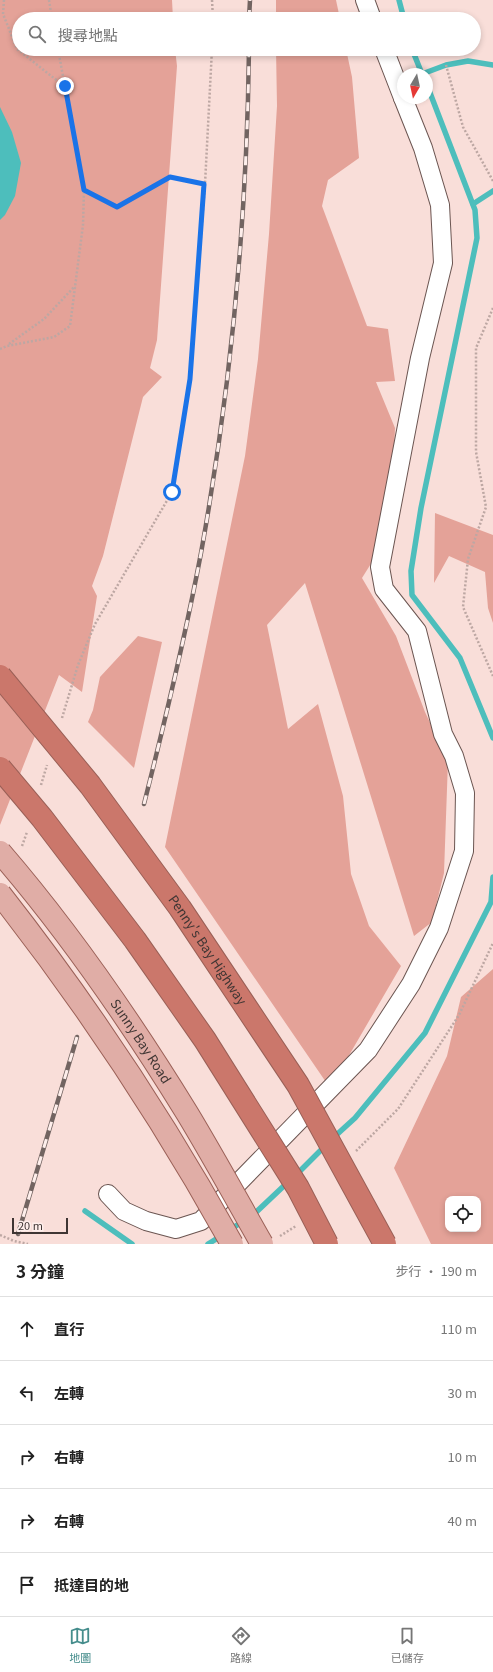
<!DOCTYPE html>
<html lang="zh-TW">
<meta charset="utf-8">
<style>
body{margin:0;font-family:Georgia,"Noto Sans TC",serif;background:#f2f2f2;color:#222}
.controls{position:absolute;right:12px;bottom:12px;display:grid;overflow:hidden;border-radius:8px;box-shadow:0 2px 6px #0003}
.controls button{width:36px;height:36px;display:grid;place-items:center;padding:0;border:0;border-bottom:1px solid #e0e0e0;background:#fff;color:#222;font:20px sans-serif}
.compass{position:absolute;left:397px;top:68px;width:36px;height:36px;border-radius:50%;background:#fff;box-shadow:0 2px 6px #0003;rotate:189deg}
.scale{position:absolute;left:12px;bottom:10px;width:56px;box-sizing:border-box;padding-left:4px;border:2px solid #3f3533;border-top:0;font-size:11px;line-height:14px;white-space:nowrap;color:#3f3533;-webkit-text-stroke:3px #feeeeb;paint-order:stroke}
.stop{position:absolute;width:12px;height:12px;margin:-9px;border:3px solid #1a73e8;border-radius:50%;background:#fff}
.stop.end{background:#1a73e8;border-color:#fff;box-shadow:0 1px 4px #0008}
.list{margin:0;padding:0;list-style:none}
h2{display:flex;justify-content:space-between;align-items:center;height:52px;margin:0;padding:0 16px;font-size:17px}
h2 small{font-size:13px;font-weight:400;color:#767676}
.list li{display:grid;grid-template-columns:26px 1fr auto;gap:12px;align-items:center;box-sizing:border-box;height:64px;padding:0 16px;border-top:1px solid #e0e0e0}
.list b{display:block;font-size:15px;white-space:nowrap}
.list em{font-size:13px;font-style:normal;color:#767676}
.icon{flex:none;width:22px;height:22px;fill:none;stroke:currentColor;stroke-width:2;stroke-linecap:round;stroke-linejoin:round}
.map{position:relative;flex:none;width:493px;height:1244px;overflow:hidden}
.search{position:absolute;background:#fff;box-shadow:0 2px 6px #0003;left:12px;right:12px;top:12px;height:44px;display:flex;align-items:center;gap:10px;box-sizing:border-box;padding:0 14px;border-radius:22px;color:#767676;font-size:15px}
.sheet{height:372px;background:#fff}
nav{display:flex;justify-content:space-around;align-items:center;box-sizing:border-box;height:56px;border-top:1px solid #e0e0e0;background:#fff;font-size:11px;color:#767676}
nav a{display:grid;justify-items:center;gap:2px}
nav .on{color:#458d8c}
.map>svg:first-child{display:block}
.green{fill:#e4a298;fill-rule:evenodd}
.water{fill:#4dbebc}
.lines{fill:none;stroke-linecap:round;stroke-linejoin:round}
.stream{stroke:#4dbebc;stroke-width:5.5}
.minor-casing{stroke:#6b5551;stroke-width:20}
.path{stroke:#bda7a3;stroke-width:2.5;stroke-dasharray:2 2;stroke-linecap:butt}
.minor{stroke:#fff;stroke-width:18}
.rail-casing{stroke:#726461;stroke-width:4.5}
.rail{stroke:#feeeeb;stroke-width:3;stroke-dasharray:9;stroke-linecap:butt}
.major-bridge-casing{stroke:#9a6057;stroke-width:24;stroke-linecap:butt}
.highway-bridge-casing{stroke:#9a6057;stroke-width:24;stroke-linecap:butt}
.major-bridge{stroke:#e0ada6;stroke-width:22}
.highway-bridge{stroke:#cb776b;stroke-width:22}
.route{stroke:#1a73e8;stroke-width:5}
.labels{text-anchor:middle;stroke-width:4;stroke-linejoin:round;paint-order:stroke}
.street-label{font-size:13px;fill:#3f3533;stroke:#feeeeb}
</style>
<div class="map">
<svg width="493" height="1244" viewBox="0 0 493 1244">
<rect width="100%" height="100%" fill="#f9ded9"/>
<g class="green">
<polygon points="0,0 172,0 173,19 19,19 19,49 175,49 177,66 157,340 150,368 162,377 143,397 103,556 92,586 97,596 82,692 59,675 0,825"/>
<polygon points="276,0 336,0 340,19 276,19"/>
<polygon points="276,49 346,49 352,77 359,158 328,180 322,206 367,326 388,329 395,381 376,382 395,428 393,478 377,554 362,578 396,636 425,712 448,761 444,873 432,922 414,936 305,583 267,625 288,729 318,704 343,796 351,874 369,926 401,966 330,1088 165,847 245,456 258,359 269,234 277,106"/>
<polygon points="435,513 493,535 493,623 488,608 485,572 449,556 434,583"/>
<polygon points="138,636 162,642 134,768 88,722 93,710 100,677"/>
<path d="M 493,969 L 493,1244 L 431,1244 L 394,1168 L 447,1056 L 461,997 ZM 448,1199 L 478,1199 L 478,1229 L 448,1229 Z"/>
</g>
<polygon class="water" points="0,107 12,132 21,163 15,196 5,215 0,220"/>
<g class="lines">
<g class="stream">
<polyline points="399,0 404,19"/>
<polyline points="412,49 422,74"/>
<polyline points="422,74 446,65 468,61 493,65"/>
<polyline points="427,85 475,210 477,238 421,508 411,571 412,595 460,658 493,738"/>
<polyline points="473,204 493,191"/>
<polyline points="333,1138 355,1118 425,1033 491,902 493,877"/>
<polyline points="296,1175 325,1146"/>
<polyline points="85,1211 132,1244"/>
<polyline points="252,1216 288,1182"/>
<polyline points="228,1231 245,1220"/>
<polyline points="208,1244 221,1236"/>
</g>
<g class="minor-casing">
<g id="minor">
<polyline points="365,0 372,19"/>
<polyline points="384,49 403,98"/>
<polyline points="108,1194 124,1211 146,1221 176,1229 201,1221 368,1050 411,984 439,928 464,851 465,793 454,756 443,734 417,631 384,589 380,567 420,358 443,263 440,205 423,148 403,98"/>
</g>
</g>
<g class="path">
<polyline points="4,0 3,14 17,49 64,86"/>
<polyline points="49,0 52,19"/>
<polyline points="212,0 213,19"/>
<polyline points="446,65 463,127 493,181"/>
<polyline points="84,190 117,207 170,177 205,184"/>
<polyline points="493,308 476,348 476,452 486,507 468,559 463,607 493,676"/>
<polyline points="9,344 44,319 75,286"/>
<polyline points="0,349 7,346 54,337 70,326 83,225 84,190 58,49"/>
<polyline points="62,718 78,665 95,624 172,492 190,379 205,184 212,49"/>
<polyline points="41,785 47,765"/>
<polyline points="22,846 27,832"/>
<polyline points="356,1151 398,1109 459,1015 493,943"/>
<polyline points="0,1235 14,1241 28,1244"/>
<polyline points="280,1236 296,1226"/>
</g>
<use href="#minor" class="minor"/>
<g class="rail-casing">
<g id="rail">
<polyline points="249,19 250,0"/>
<path d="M 144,804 C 165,721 185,638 201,553 C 231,387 247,218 249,49"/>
<polyline points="18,1234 77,1037"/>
</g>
</g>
<use href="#rail" class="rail"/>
<g class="major-bridge-casing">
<g id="major-bridge">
<path id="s1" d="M 0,852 C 70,933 131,1022 187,1113 C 213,1156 237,1200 262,1244"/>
<path d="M 0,894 C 87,1005 164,1121 232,1244"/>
</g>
</g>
<g class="highway-bridge-casing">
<g id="highway-bridge">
<path id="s2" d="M 0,676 L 90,785 L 180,908 L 298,1085 L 385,1244"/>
<polyline points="0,768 42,818 135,940 205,1040 298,1188 327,1244"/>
</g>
</g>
<use href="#major-bridge" class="major-bridge"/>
<use href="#highway-bridge" class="highway-bridge"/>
</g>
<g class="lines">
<polyline class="route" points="65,86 84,190 117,207 170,177 204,184 190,379 172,492"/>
</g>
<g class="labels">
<g class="street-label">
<text dy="5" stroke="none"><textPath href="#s2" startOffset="344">Penny's Bay Highway</textPath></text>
<text dy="5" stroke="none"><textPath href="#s1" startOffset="236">Sunny Bay Road</textPath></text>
</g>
</g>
</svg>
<div class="controls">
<button><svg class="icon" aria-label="locate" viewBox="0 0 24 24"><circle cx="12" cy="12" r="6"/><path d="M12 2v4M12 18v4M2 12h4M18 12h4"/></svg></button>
</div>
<svg class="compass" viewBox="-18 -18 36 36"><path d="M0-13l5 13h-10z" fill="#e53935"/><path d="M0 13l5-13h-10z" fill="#767676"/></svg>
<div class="scale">20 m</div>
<div class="stop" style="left:172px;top:492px"></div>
<div class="stop end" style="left:65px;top:86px"></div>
<div class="search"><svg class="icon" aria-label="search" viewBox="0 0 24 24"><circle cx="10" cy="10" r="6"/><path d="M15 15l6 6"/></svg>搜尋地點</div>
</div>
<section class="sheet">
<h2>3 分鐘<small>步行 · 190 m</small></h2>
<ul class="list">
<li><svg class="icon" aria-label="ahead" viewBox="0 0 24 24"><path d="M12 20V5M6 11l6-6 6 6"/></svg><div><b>直行</b></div><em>110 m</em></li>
<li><svg class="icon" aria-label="left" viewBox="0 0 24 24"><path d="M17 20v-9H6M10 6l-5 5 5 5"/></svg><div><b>左轉</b></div><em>30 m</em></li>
<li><svg class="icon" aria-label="right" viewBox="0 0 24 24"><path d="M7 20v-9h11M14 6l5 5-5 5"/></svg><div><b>右轉</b></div><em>10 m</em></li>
<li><svg class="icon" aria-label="right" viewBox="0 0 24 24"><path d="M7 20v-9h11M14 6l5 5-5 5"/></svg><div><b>右轉</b></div><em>40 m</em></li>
<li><svg class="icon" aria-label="arrive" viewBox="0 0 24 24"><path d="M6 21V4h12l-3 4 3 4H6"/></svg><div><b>抵達目的地</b></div></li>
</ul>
</section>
<nav>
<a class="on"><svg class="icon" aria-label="map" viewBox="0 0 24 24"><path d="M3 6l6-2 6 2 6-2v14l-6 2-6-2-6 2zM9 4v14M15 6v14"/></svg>地圖</a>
<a><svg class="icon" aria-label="directions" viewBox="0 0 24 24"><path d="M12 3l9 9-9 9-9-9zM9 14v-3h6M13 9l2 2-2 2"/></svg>路線</a>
<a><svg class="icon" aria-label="saved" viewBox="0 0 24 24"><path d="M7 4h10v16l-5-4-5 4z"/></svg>已儲存</a>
</nav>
